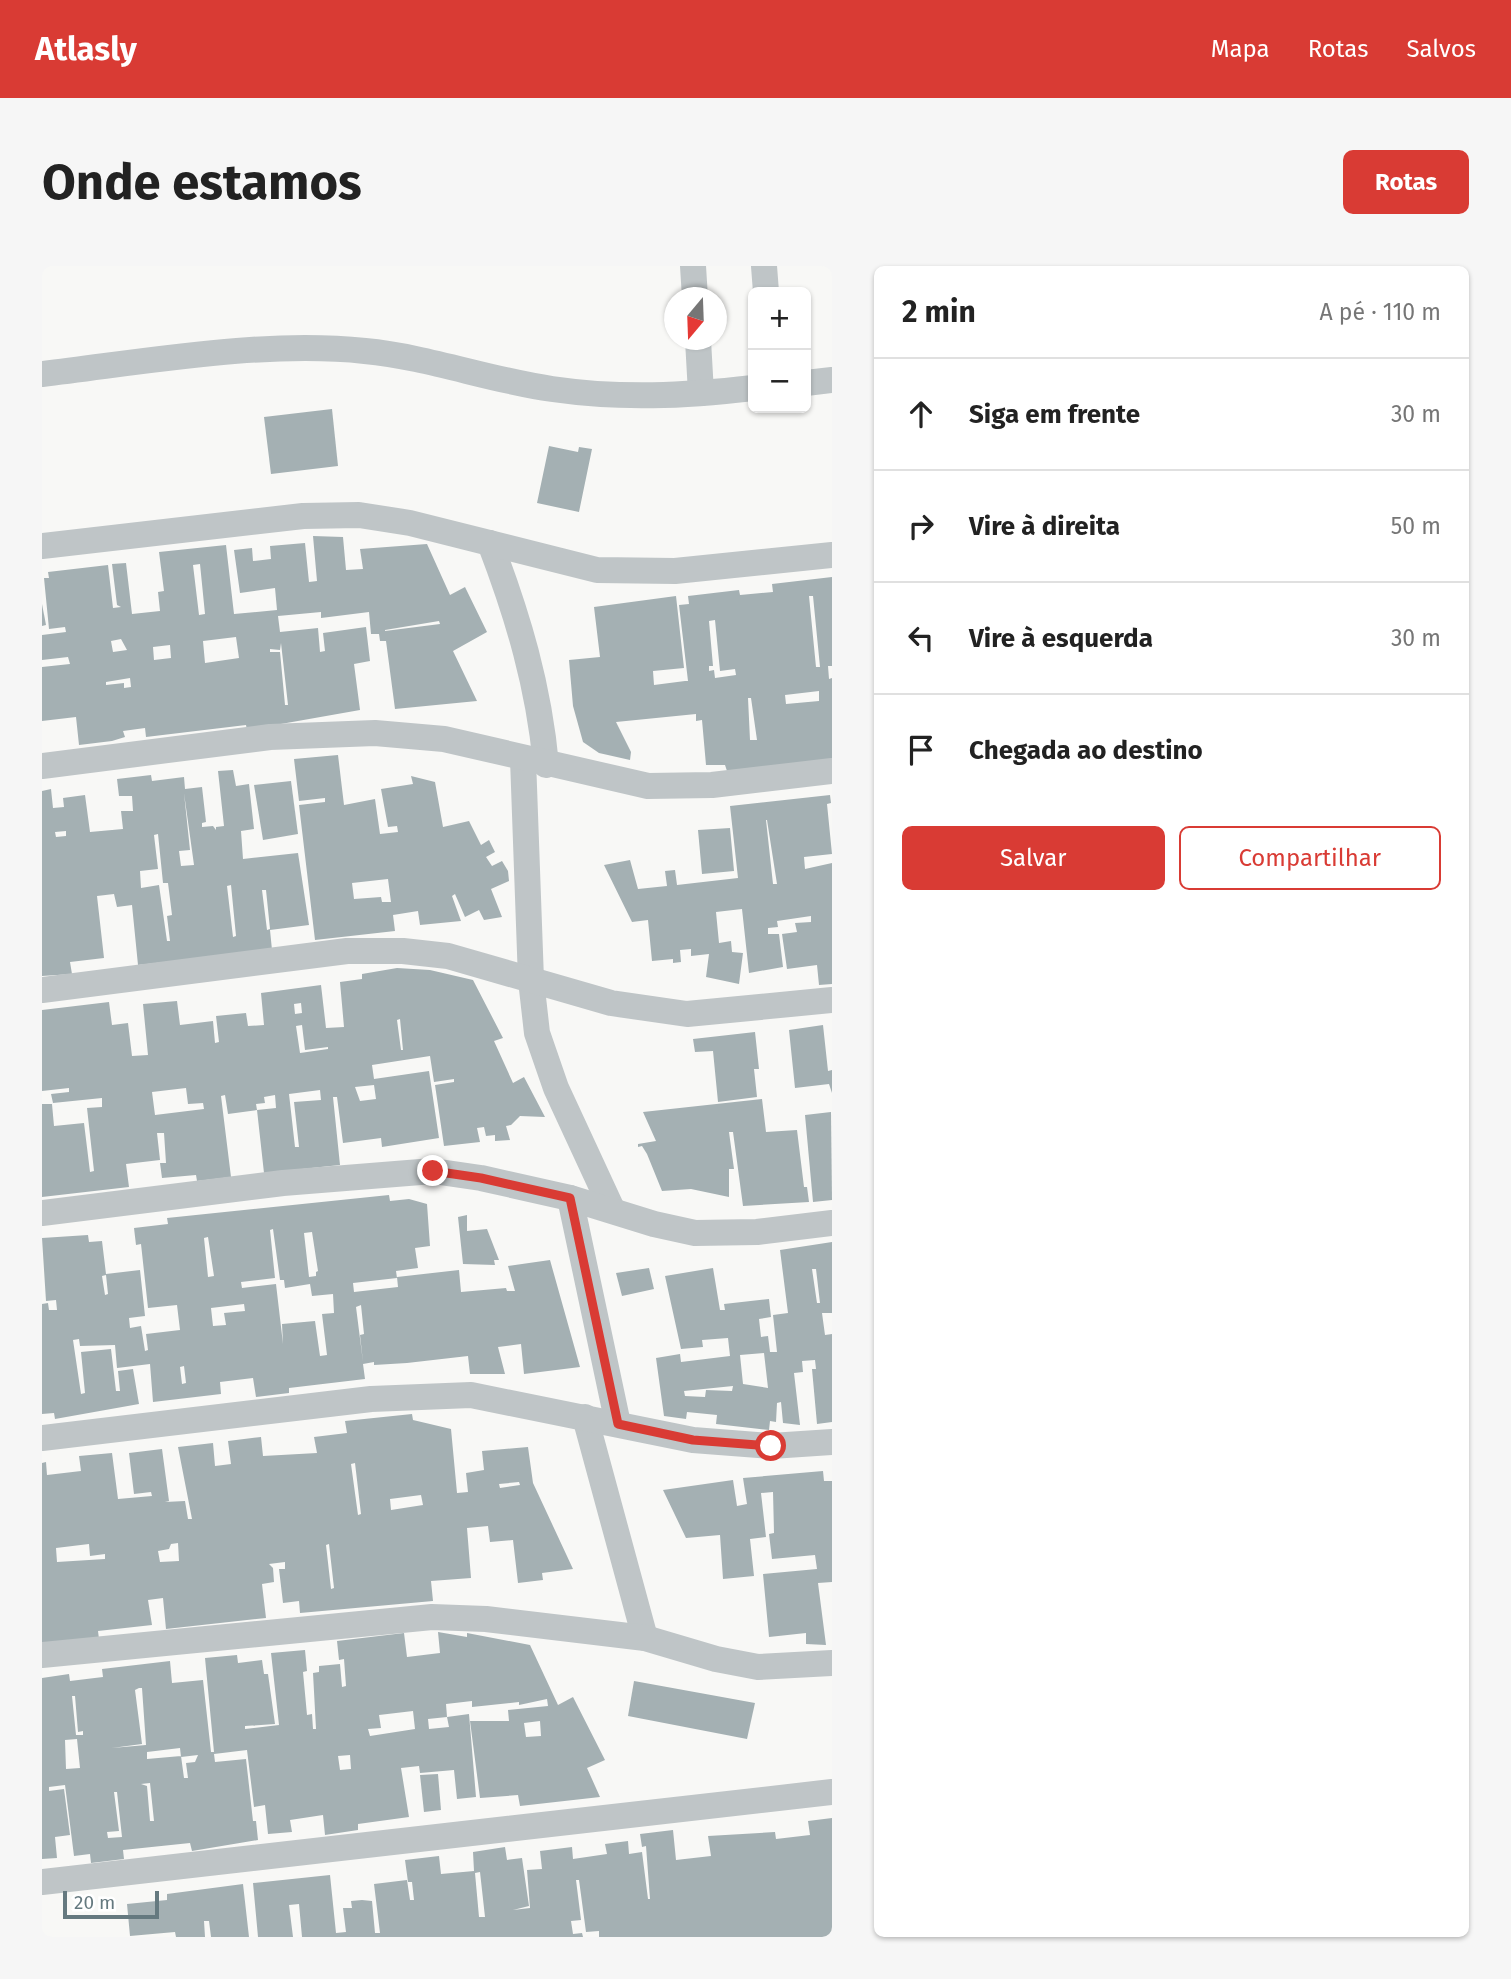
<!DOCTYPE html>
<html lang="pt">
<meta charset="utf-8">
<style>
body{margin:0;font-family:"Fira Sans",sans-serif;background:#f6f6f6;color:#222}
.controls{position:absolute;right:21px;top:21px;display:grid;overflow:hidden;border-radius:10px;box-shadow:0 2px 5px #0004}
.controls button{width:63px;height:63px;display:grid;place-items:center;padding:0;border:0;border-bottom:2px solid #e0e0e0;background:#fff;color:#222;font:35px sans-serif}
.compass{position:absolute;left:622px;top:21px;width:63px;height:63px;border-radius:50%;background:#fff;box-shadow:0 2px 5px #0004;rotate:199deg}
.scale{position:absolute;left:21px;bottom:18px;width:96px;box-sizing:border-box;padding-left:7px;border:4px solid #65797f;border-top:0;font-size:19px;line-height:24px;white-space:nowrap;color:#65797f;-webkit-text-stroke:5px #fff;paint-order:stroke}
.stop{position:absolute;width:21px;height:21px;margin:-16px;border:5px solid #d93b34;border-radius:50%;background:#fff}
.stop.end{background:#d93b34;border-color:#fff;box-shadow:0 2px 7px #0008}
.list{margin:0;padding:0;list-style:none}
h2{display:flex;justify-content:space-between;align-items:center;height:91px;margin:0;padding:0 28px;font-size:30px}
h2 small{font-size:23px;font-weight:400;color:#767676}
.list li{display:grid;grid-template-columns:46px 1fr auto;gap:21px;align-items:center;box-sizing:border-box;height:112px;padding:0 28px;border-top:2px solid #e0e0e0}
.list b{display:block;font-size:26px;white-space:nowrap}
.list em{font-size:23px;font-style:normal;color:#767676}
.actions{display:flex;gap:14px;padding:21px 28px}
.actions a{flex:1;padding:16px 0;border:2px solid #d93b34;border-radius:10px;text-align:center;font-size:24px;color:#d93b34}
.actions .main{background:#d93b34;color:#fff}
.icon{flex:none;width:38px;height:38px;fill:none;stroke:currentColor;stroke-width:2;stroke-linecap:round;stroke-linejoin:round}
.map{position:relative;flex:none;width:790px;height:1671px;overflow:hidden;border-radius:10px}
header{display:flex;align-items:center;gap:42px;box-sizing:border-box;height:98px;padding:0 35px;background:#d93b34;color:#fff}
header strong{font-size:33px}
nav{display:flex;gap:38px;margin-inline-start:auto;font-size:24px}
.intro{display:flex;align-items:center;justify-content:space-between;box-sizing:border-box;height:168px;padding:0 42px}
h1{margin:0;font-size:49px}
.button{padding:18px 32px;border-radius:10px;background:#d93b34;color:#fff;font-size:24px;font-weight:700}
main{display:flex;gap:42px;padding:0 42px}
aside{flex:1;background:#fff;border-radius:10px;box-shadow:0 2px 5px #0004}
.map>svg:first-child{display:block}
.building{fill:#a4b0b3;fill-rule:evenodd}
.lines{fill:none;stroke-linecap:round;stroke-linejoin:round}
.street{stroke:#bfc5c7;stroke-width:26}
.route{stroke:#d93b34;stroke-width:9}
</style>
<header>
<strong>Atlasly</strong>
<nav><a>Mapa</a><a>Rotas</a><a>Salvos</a></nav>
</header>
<div class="intro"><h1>Onde estamos</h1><a class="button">Rotas</a></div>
<main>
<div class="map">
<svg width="790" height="1671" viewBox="0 0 790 1671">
<rect width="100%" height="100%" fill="#f8f8f6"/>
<g class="building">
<polygon points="290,143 296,200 229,208 222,151"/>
<polygon points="507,180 536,186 537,181 550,183 537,246 495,237"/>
<path d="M 271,270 L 301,271 L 304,304 L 321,303 L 318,283 L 385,278 L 408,329 L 423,321 L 445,366 L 411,385 L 435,435 L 353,443 L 344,375 L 338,375 L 337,368 L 329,368 L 327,346 L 279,352 L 279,346 L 236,350 L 238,366 L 276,362 L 278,386 L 283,385 L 281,367 L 324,361 L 328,395 L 312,398 L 318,444 L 205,464 L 204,459 L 104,471 L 103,462 L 81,465 L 83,471 L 70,475 L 37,479 L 34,451 L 0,455 L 0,401 L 28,398 L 26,391 L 0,394 L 0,369 L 24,366 L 23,361 L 7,363 L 2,312 L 7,312 L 6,306 L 66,299 L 71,342 L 79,341 L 75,339 L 70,298 L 84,297 L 90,348 L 118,345 L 116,326 L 122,325 L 117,286 L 184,279 L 192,348 L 235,344 L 233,322 L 198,327 L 192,284 L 210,282 L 211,295 L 229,293 L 228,280 L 263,277 L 267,316 L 275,315 ZM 158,298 L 163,348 L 157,349 L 151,299 ZM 397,355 L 398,358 L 343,365 L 343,364 ZM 194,371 L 197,392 L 163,397 L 161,375 ZM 79,373 L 85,384 L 71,386 L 69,375 ZM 239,377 L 246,439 L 243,439 L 238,386 L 228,386 L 228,383 L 238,384 ZM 128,379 L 129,392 L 112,394 L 111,381 ZM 88,412 L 89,421 L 82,422 L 82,417 L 64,419 L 64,416 Z"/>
<path d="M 790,311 L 790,400 L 786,400 L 787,413 L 790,412 L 790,495 L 685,505 L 683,499 L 664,499 L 660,454 L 654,455 L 654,448 L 574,456 L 589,486 L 588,494 L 557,487 L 541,476 L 531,440 L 527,394 L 558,391 L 552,341 L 634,330 L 642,402 L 611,405 L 612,419 L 643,415 L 646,415 L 637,339 L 647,338 L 646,330 L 697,324 L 698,329 L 731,326 L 730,318 ZM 767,330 L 771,330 L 778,401 L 774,401 ZM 673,354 L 678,405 L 693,403 L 694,409 L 673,412 L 672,404 L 667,405 L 667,400 L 671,400 L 667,355 ZM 777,425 L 777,435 L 744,438 L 743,429 ZM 706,432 L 709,432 L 715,474 L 708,474 Z"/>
<polygon points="0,338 4,359 0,360"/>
<path d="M 296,489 L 302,539 L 333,533 L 338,568 L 356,566 L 355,560 L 346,561 L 339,523 L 371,518 L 369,510 L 393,516 L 401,561 L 427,555 L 439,579 L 447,574 L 453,586 L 444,591 L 450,600 L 460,595 L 466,605 L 467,615 L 449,623 L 460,651 L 442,654 L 437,644 L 423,651 L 413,628 L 410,630 L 419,655 L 378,659 L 376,645 L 351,649 L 353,665 L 273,674 L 257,539 L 283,536 L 283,532 L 257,535 L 252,493 ZM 346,613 L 349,636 L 340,636 L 339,631 L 312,633 L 310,617 Z"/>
<path d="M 191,504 L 194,520 L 207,518 L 212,563 L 199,565 L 201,593 L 256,587 L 267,659 L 228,664 L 230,684 L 96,699 L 90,639 L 75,641 L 72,628 L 55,630 L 62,692 L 28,696 L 30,708 L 0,710 L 0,525 L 9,523 L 11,542 L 22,541 L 21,532 L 43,529 L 48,566 L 81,563 L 79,545 L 91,545 L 90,530 L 77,530 L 75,513 L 109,509 L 110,515 L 142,511 L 143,523 L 160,521 L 164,556 L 160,557 L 160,561 L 171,560 L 174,564 L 174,561 L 182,560 L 176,505 ZM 142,527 L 152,599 L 139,600 L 137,585 L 148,584 ZM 24,565 L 24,570 L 14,571 L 13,566 ZM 116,568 L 121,617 L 126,617 L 130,649 L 125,650 L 128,675 L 125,675 L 117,619 L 99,622 L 98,605 L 116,603 L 112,569 ZM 189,619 L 194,670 L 191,671 L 185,620 ZM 220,624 L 224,624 L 228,663 L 225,664 Z"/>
<polygon points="249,515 256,568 221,574 212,519"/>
<path d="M 788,529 L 789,537 L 785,538 L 790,588 L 762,591 L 763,603 L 790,597 L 790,718 L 777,719 L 775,699 L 745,703 L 740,668 L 755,666 L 753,657 L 769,656 L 769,650 L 735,655 L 736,661 L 726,662 L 726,668 L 737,668 L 741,701 L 707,707 L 700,643 L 674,646 L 677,677 L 689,675 L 690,686 L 701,687 L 697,718 L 664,711 L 667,688 L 649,690 L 649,683 L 638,684 L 639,696 L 631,697 L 631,693 L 610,695 L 606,654 L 590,656 L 562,599 L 588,594 L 596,623 L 625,620 L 623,605 L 633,604 L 635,619 L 696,612 L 688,540 ZM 725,554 L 735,618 L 731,618 L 724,554 Z"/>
<polygon points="688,562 692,605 660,608 656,564"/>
<path d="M 355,702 L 388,704 L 431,714 L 461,772 L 452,775 L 471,817 L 482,811 L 503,851 L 478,850 L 469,859 L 464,860 L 468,874 L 453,875 L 453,869 L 444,870 L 442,861 L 435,862 L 438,876 L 402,880 L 393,819 L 412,816 L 412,813 L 392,816 L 388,790 L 330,799 L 332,813 L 387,805 L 397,872 L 340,881 L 339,872 L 301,877 L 295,831 L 291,831 L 298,899 L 222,907 L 215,844 L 234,842 L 233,829 L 222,831 L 223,837 L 214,838 L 215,844 L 186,848 L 183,829 L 179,830 L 189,911 L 155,915 L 154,909 L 120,912 L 118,897 L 124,897 L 122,867 L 115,867 L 118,894 L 84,898 L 87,921 L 0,931 L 0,838 L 10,838 L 12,860 L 42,857 L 48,906 L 52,905 L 45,842 L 60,841 L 60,832 L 11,837 L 9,828 L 27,826 L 27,822 L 0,825 L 0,744 L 67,736 L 70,759 L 86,757 L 90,790 L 106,789 L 101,738 L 135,735 L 138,759 L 171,755 L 173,777 L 177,776 L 174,750 L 204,747 L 206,760 L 222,759 L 219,727 L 279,719 L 284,762 L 302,761 L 298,716 L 320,713 L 320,708 ZM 259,737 L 260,747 L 253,748 L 252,738 ZM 358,753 L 361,784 L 359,784 L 355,754 ZM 260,759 L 263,784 L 286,781 L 286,783 L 258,787 L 254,760 ZM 332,819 L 334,833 L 318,835 L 313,821 ZM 144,822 L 146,838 L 161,837 L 162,843 L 113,849 L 110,826 ZM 278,824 L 279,834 L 252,836 L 257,881 L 253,881 L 247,828 Z"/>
<polygon points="781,759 786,805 790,804 790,827 787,818 753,822 747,764"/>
<polygon points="713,766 717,803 712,803 715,831 676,836 671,785 653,786 651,773"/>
<polygon points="720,833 724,866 755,864 762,921 765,921 767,936 701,940 691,866 687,866 692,903 687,903 687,931 649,923 620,925 605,888 600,880 596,881 596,878 614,875 601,846"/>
<polygon points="789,846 790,934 771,936 763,849"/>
<path d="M 347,929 L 348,935 L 367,933 L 385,938 L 388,980 L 373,982 L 376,1002 L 354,1005 L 355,1012 L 311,1017 L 312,1026 L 356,1021 L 355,1011 L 417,1004 L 419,1026 L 464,1022 L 465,1025 L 473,1025 L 466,1000 L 508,994 L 538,1101 L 482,1108 L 479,1078 L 456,1081 L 463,1108 L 428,1108 L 426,1090 L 365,1097 L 332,1099 L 332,1096 L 321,1098 L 323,1113 L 247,1122 L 247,1127 L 214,1131 L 211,1112 L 178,1116 L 179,1128 L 111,1136 L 108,1098 L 75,1102 L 73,1079 L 38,1080 L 37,1073 L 31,1074 L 39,1128 L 43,1127 L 39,1086 L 69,1083 L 74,1125 L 78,1125 L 76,1105 L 91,1103 L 97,1138 L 13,1153 L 12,1147 L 0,1148 L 0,1038 L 6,1037 L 7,1044 L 15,1044 L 14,1034 L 4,1035 L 0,972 L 46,969 L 47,976 L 60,975 L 64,1008 L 98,1004 L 103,1050 L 87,1052 L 88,1062 L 99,1060 L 103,1085 L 106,1084 L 104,1068 L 138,1064 L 135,1039 L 106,1042 L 99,978 L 94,979 L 92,962 L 126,958 L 125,952 ZM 231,963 L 238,1014 L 242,1014 L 243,1022 L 268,1018 L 270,1030 L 291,1028 L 292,1047 L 280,1048 L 285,1089 L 278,1090 L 273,1055 L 240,1058 L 241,1078 L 234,1018 L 200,1022 L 199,1016 L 233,1012 L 228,964 ZM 270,966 L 276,1005 L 274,1006 L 274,1010 L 267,1011 L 262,967 ZM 166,971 L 172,1010 L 166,1011 L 162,972 ZM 64,1009 L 66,1028 L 63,1029 L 60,1010 ZM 202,1038 L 203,1045 L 182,1047 L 184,1059 L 171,1060 L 169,1042 ZM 319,1039 L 322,1068 L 318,1069 L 321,1096 L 314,1041 ZM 142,1100 L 144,1117 L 140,1118 L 138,1101 Z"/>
<polygon points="425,949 425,965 445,963 457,994 452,994 453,999 421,998 416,951"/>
<path d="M 790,976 L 790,1047 L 780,1047 L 783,1069 L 790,1068 L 790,1156 L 775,1158 L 770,1103 L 774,1103 L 773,1094 L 760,1095 L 761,1106 L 752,1107 L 758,1159 L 741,1157 L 739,1136 L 735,1137 L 734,1156 L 728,1155 L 727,1164 L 674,1158 L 675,1149 L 645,1146 L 644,1153 L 622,1150 L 614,1092 L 638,1088 L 639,1096 L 688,1090 L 686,1072 L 660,1074 L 661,1081 L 639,1083 L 623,1010 L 671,1002 L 678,1044 L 683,1044 L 682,1038 L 727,1033 L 729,1051 L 717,1053 L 719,1071 L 726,1070 L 728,1086 L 735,1086 L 731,1049 L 746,1047 L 738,984 ZM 770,1003 L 774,1003 L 778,1037 L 775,1037 ZM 722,1087 L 726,1122 L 701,1118 L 698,1089 ZM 691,1120 L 690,1125 L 664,1124 L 663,1131 L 643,1130 L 642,1125 Z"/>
<polygon points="607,1002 612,1023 580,1030 574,1007"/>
<path d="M 370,1148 L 371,1154 L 409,1163 L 415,1227 L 426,1226 L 424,1207 L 442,1204 L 440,1185 L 486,1181 L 491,1217 L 531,1303 L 500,1307 L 501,1314 L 476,1317 L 471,1274 L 448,1276 L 446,1260 L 425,1262 L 429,1312 L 389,1315 L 391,1335 L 258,1347 L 257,1335 L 241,1337 L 237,1303 L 243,1303 L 243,1296 L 227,1298 L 231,1302 L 232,1316 L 220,1318 L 224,1352 L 124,1363 L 121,1332 L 106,1334 L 110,1359 L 56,1365 L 57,1373 L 0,1377 L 0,1197 L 4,1196 L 5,1209 L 39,1205 L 37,1190 L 70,1187 L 76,1233 L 110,1230 L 109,1226 L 92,1228 L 87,1187 L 120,1183 L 127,1235 L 123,1236 L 143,1235 L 146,1253 L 150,1253 L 136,1181 L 171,1177 L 173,1200 L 189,1198 L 186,1175 L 219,1171 L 221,1190 L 275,1187 L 272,1171 L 305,1167 L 303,1155 ZM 313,1197 L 319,1248 L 316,1249 L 309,1198 ZM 477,1216 L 478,1219 L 458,1222 L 457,1218 ZM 379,1229 L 381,1239 L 349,1244 L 348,1233 ZM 136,1277 L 137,1295 L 118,1296 L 116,1285 L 127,1283 L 129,1278 ZM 47,1278 L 48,1290 L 63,1288 L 63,1293 L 15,1296 L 14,1282 ZM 287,1278 L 292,1322 L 289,1323 L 284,1279 Z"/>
<polygon points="781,1205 782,1215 790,1215 790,1316 776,1317 784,1379 764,1378 764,1367 727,1371 721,1308 775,1303 773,1289 730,1293 727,1268 732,1267 731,1226 719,1227 724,1271 708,1273 712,1310 681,1313 678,1269 644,1272 621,1224 691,1214 695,1240 705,1238 701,1212"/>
<path d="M 396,1366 L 425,1371 L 425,1367 L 488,1379 L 516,1439 L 531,1431 L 563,1494 L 545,1502 L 558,1531 L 478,1540 L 476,1529 L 438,1532 L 428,1455 L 467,1455 L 466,1444 L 506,1440 L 505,1433 L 477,1439 L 477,1436 L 430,1441 L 430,1435 L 404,1438 L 405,1451 L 427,1448 L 434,1531 L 415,1533 L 412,1504 L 378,1507 L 377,1500 L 359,1502 L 367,1551 L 316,1558 L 316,1564 L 283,1569 L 281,1549 L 248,1554 L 250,1566 L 226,1568 L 223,1539 L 212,1541 L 205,1484 L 172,1488 L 173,1496 L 204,1493 L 211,1555 L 214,1555 L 216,1574 L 150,1585 L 148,1577 L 81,1584 L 82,1593 L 49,1597 L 48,1588 L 32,1590 L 23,1519 L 7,1521 L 7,1525 L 22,1523 L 28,1569 L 13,1571 L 15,1592 L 0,1593 L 0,1412 L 27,1408 L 28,1415 L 61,1411 L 60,1403 L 128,1395 L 130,1417 L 161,1414 L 169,1486 L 172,1486 L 163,1392 L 195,1389 L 196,1397 L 220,1394 L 222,1408 L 226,1408 L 233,1458 L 203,1460 L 203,1463 L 237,1459 L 229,1387 L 263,1384 L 265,1405 L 261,1406 L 265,1449 L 270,1448 L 271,1463 L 274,1463 L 271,1407 L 277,1406 L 277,1400 L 298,1398 L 300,1421 L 304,1420 L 302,1393 L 297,1394 L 295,1375 L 362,1367 L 365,1391 L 398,1387 ZM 97,1422 L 100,1422 L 104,1479 L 70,1482 L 100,1478 L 93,1424 ZM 30,1430 L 33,1430 L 36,1466 L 41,1465 L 41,1469 L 34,1469 ZM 371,1445 L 373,1463 L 328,1470 L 326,1463 L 339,1462 L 337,1449 ZM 405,1451 L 407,1461 L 387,1463 L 386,1453 ZM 498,1455 L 499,1470 L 484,1471 L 482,1457 ZM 35,1473 L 38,1502 L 24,1503 L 23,1474 ZM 138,1482 L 139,1491 L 156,1489 L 153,1496 L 144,1497 L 146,1512 L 142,1512 L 139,1490 L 105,1493 L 105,1486 ZM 308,1489 L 309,1503 L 298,1504 L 296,1490 ZM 108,1517 L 112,1555 L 108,1555 L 105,1520 L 99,1518 ZM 72,1526 L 75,1526 L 80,1571 L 66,1572 L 65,1566 L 77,1565 Z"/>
<polygon points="592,1415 713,1437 705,1473 586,1450"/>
<polygon points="396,1508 399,1544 382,1546 378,1509"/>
<path d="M 790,1552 L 790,1671 L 557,1671 L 557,1665 L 544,1666 L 537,1614 L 534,1614 L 539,1654 L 529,1655 L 531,1668 L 540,1667 L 541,1671 L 260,1671 L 257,1638 L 247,1639 L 251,1671 L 216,1671 L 211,1617 L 288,1609 L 294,1667 L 304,1666 L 301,1642 L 310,1642 L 309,1635 L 320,1634 L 330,1635 L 333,1667 L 338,1667 L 332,1618 L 365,1614 L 368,1634 L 372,1634 L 370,1616 L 366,1616 L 363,1594 L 397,1590 L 399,1608 L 432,1605 L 431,1586 L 463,1581 L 465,1594 L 480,1592 L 487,1640 L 471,1644 L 488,1642 L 485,1604 L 500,1603 L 498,1585 L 530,1581 L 531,1593 L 565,1588 L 563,1578 L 586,1575 L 587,1588 L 600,1586 L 606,1633 L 608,1633 L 604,1580 L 600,1581 L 598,1568 L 631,1564 L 634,1594 L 669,1590 L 666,1570 L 733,1566 L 734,1573 L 768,1569 L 766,1555 ZM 438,1606 L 443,1651 L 437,1651 L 433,1607 Z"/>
<polygon points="201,1618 207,1671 169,1671 167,1655 162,1655 163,1671 134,1671 133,1666 88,1670 85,1638 125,1634 125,1628"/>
</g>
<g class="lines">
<g class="street">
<polyline points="651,0 653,32"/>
<polyline points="722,0 724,26"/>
<polyline points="656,74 659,127"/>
<path d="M 0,108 C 102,96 221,74 323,85 C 386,91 447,114 510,123 C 579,133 642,130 711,122"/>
<polyline points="764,117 790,114"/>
<path d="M 448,277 C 476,350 497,421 504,499"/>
<polyline points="0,280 261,250 317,249 368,257 555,304 633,305 790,289"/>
<polyline points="481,493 489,714 495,767 514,822 570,943"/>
<polyline points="0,500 228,471 333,467 402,473 606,520 670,519 790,505"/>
<polyline points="0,724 305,685 361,685 406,690 569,737 645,748 790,734"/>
<polyline points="528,932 576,1158"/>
<polyline points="0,947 241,917 391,905 439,912 528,932 612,958 653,967 715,966 790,957"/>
<polyline points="543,1151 603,1372"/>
<polyline points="0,1172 329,1133 429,1129 651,1174 729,1180 790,1176"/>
<polyline points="0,1389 390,1351 444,1353 603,1372 674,1393 716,1401 790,1397"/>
<polyline points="0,1616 790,1526"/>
</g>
</g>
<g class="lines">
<polyline class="route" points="391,905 439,912 528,932 576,1158 651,1174 729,1180"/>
</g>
</svg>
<div class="controls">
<button>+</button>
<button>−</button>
</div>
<svg class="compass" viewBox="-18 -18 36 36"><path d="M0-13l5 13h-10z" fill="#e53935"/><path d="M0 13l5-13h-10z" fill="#767676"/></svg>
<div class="scale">20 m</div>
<div class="stop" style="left:729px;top:1180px"></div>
<div class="stop end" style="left:391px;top:905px"></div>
</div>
<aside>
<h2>2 min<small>A pé · 110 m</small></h2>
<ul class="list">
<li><svg class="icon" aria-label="ahead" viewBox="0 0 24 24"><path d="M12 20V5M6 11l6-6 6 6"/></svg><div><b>Siga em frente</b></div><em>30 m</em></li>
<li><svg class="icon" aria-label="right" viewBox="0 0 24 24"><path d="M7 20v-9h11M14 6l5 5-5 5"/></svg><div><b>Vire à direita</b></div><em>50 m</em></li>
<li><svg class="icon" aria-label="left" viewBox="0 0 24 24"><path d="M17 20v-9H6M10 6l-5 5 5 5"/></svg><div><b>Vire à esquerda</b></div><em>30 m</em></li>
<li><svg class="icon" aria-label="arrive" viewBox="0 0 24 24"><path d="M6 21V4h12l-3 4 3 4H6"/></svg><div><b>Chegada ao destino</b></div></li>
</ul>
<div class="actions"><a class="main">Salvar</a><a>Compartilhar</a></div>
</aside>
</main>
